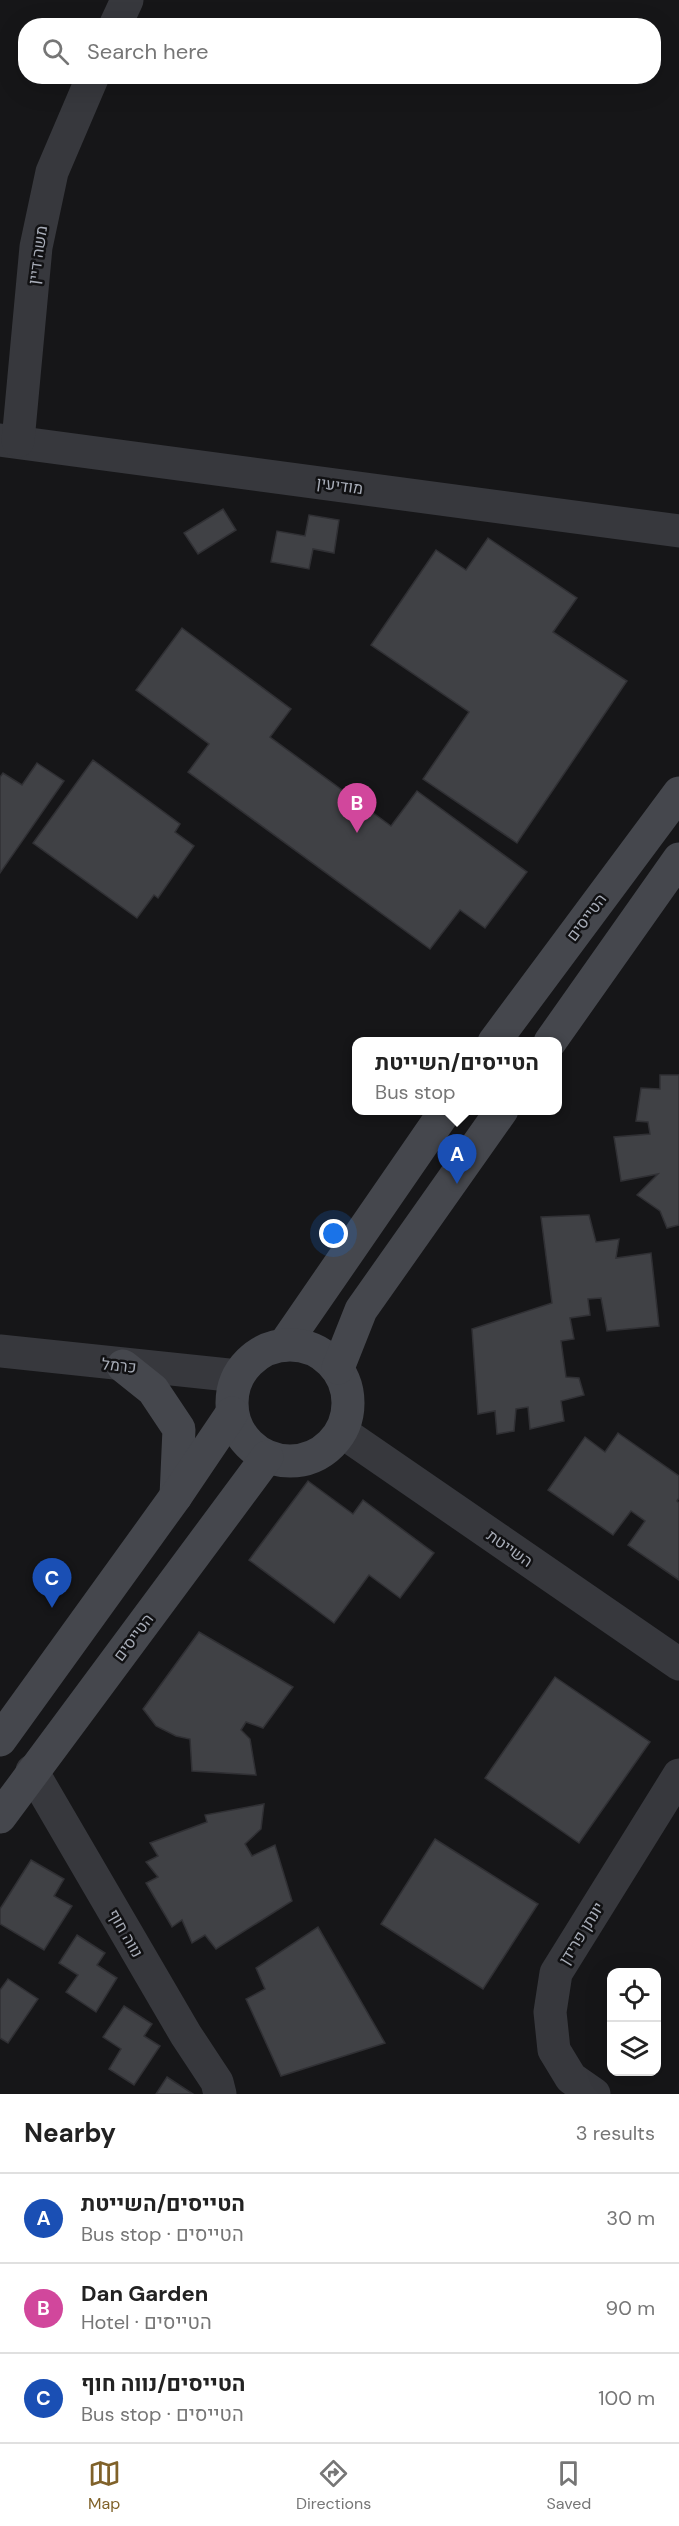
<!DOCTYPE html>
<meta charset="utf-8">
<style>
body{margin:0;font-family:"DM Sans",Heebo,sans-serif;background:#f2f2f2;color:#222}
.controls{position:absolute;right:18px;bottom:18px;display:grid;overflow:hidden;border-radius:12px;box-shadow:0 6px 24px #0002}
.controls button{width:54px;height:54px;display:grid;place-items:center;padding:0;border:0;border-bottom:2px solid #e0e0e0;background:#fff;color:#222;font:30px sans-serif}
.you{position:absolute;left:334px;top:1234px;width:21px;height:21px;margin:-15px;border:4px solid #fff;border-radius:50%;background:#1a73e8;box-shadow:0 0 0 9px #1a73e833}
.badge{display:grid;place-items:center;width:39px;height:39px;border-radius:50%;background:#80622a;color:#fff;font-size:20px;font-weight:700}
.pin{position:absolute;translate:-50% -50px;filter:drop-shadow(0 2px 3px #0008)}
.pin::after{content:'';position:absolute;top:32px;width:21px;height:18px;background:inherit;clip-path:polygon(0 0,100% 0,50% 100%)}
.popup{position:absolute;left:352px;top:1037px;width:210px;height:78px;box-sizing:border-box;display:grid;place-content:center;border-radius:12px;background:#fff;filter:drop-shadow(0 2px 4px #0005);font-size:20px;white-space:nowrap;color:#767676}
.popup b{font-size:22px;color:#222}
.popup::after{content:'';position:absolute;left:50%;top:100%;margin-left:-12px;border:12px solid transparent;border-top-color:#fff}
.list{margin:0;padding:0;list-style:none}
h2{display:flex;justify-content:space-between;align-items:center;height:78px;margin:0;padding:0 24px;font-size:26px}
h2 small{font-size:20px;font-weight:400;color:#767676}
.list li{display:grid;grid-template-columns:39px 1fr auto;gap:18px;align-items:center;box-sizing:border-box;height:90px;padding:0 24px;border-top:2px solid #e0e0e0}
.list b{display:block;font-size:22px;white-space:nowrap}
.list p{margin:0;font-size:20px;white-space:nowrap;color:#767676}
.list em{font-size:20px;font-style:normal;color:#767676}
.icon{flex:none;width:33px;height:33px;fill:none;stroke:currentColor;stroke-width:2;stroke-linecap:round;stroke-linejoin:round}
.map{position:relative;flex:none;width:679px;height:2094px;overflow:hidden}
.search{position:absolute;background:#fff;box-shadow:0 6px 24px #0002;left:18px;right:18px;top:18px;height:66px;display:flex;align-items:center;gap:15px;box-sizing:border-box;padding:0 21px;border-radius:24px;color:#767676;font-size:22px}
.sheet{height:348px;background:#fff}
nav{display:flex;justify-content:space-around;align-items:center;box-sizing:border-box;height:84px;border-top:2px solid #e0e0e0;background:#fff;font-size:16px;color:#767676}
nav a{display:grid;justify-items:center;gap:3px}
nav .on{color:#80622a}
.map>svg:first-child{display:block}
.building{fill:#404145;stroke:#303034;stroke-width:1.5}
.lines{fill:none;stroke-linecap:round;stroke-linejoin:round}
.street{stroke:#37383d;stroke-width:33}
.secondary{stroke:#45474d;stroke-width:33}
.labels{text-anchor:middle;stroke-width:5;stroke-linejoin:round;paint-order:stroke}
.street-label{font-size:16px;fill:#a8adb8;stroke:#111113}
</style>
<div class="map">
<svg width="679" height="2094" viewBox="0 0 679 2094">
<rect width="100%" height="100%" fill="#161618"/>
<g class="building">
<polygon points="223,509 236,530 198,554 184,533"/>
<polygon points="309,515 339,520 334,553 313,549 309,569 271,562 277,531 305,536"/>
<polygon points="488,538 577,598 553,632 627,681 517,843 423,779 469,712 371,645 436,550 466,570"/>
<polygon points="182,628 291,709 270,737 391,826 417,791 527,872 485,928 460,910 430,949 188,772 209,744 136,690"/>
<polygon points="93,760 180,824 175,832 194,846 158,898 154,895 137,918 33,843"/>
<polygon points="37,763 64,781 0,873 0,777 3,773 22,785"/>
<polygon points="660,1075 679,1075 679,1225 667,1228 660,1211 637,1195 658,1174 621,1181 614,1137 650,1134 648,1122 636,1121 641,1088 660,1089"/>
<polygon points="589,1215 596,1242 619,1239 616,1258 651,1253 659,1326 607,1331 601,1298 588,1299 590,1315 570,1318 574,1339 561,1341 566,1377 579,1378 584,1395 561,1401 564,1421 530,1429 528,1407 516,1409 514,1431 497,1434 495,1411 478,1414 472,1329 552,1303 541,1217"/>
<polygon points="618,1433 679,1476 679,1498 677,1501 679,1503 679,1580 628,1545 645,1521 631,1511 613,1535 548,1490 585,1437 605,1452"/>
<polygon points="308,1481 353,1514 363,1500 434,1553 400,1598 369,1575 334,1623 249,1560"/>
<polygon points="199,1632 293,1687 263,1728 246,1722 241,1730 250,1739 256,1775 192,1771 190,1739 176,1736 156,1726 143,1709"/>
<polygon points="555,1677 650,1742 579,1843 485,1778"/>
<polygon points="264,1804 261,1829 245,1844 252,1856 275,1845 292,1901 216,1949 205,1935 192,1943 182,1920 172,1927 146,1883 158,1877 146,1862 158,1856 150,1843 207,1822 205,1815"/>
<polygon points="435,1839 538,1904 483,1989 381,1924"/>
<polygon points="31,1860 64,1879 54,1896 72,1906 44,1950 0,1924 0,1909"/>
<polygon points="318,1927 385,2043 281,2076 246,1999 265,1989 256,1968"/>
<polygon points="77,1935 105,1953 97,1965 117,1978 96,2012 66,1992 78,1975 59,1963"/>
<polygon points="8,1979 38,1999 8,2043 0,2038 0,1990"/>
<polygon points="124,2006 152,2024 144,2036 160,2046 134,2085 109,2069 121,2049 103,2037"/>
<polygon points="167,2077 193,2094 156,2094"/>
</g>
<g class="lines">
<g class="street">
<polyline points="115,26 127,0"/>
<polyline points="0,440 679,531"/>
<polyline points="18,441 36,247 52,172 93,76"/>
<polyline points="0,1351 238,1376"/>
<polyline points="342,1432 679,1664"/>
<polyline points="32,1771 186,2035 217,2082 220,2094"/>
<polyline points="594,2094 571,2078 554,2050 550,2012 556,1973 679,1775"/>
</g>
<g class="secondary">
<polyline points="494,1042 679,793"/>
<polyline points="550,1042 679,859"/>
<polyline points="284,1345 446,1110"/>
<circle cx="290" cy="1403" r="58"/>
<polyline points="123,1366 153,1390 179,1429 176,1496"/>
<polyline points="338,1368 361,1310 502,1110"/>
<polyline points="0,1740 176,1496 232,1413"/>
<polyline points="0,1817 267,1457"/>
</g>
</g>
<g class="labels">
<g class="street-label">
<text transform="translate(37 255) rotate(-82)" y="6">משה דיין</text>
<text transform="translate(340 485) rotate(8)" y="6">מודיעין</text>
<text transform="translate(586 917) rotate(-53)" y="6">הטייסים</text>
<text transform="translate(119 1365) rotate(6)" y="6">כרמל</text>
<text transform="translate(510 1548) rotate(35)" y="6">השייטת</text>
<text transform="translate(133 1637) rotate(-53)" y="6">הטייסים</text>
<text transform="translate(126 1933) rotate(60)" y="6">נווה חוף</text>
<text transform="translate(581 1933) rotate(-58)" y="6">יונתן פרידן</text>
</g>
</g>
</svg>
<div class="controls">
<button><svg class="icon" aria-label="locate" viewBox="0 0 24 24"><circle cx="12" cy="12" r="6"/><path d="M12 2v4M12 18v4M2 12h4M18 12h4"/></svg></button>
<button><svg class="icon" aria-label="layers" viewBox="0 0 24 24"><path d="M12 4l9 5-9 5-9-5zM3 14l9 5 9-5"/></svg></button>
</div>
<div class="you"></div>
<div class="pin badge" style="left:457px;top:1184px;background:#1a4fb4">A</div>
<div class="popup"><b>הטייסים/השייטת</b>Bus stop</div>
<div class="pin badge" style="left:357px;top:833px;background:#d1479c">B</div>
<div class="pin badge" style="left:52px;top:1608px;background:#1a4fb4">C</div>
<div class="search"><svg class="icon" aria-label="search" viewBox="0 0 24 24"><circle cx="10" cy="10" r="6"/><path d="M15 15l6 6"/></svg>Search here</div>
</div>
<section class="sheet">
<h2>Nearby<small>3 results</small></h2>
<ul class="list">
<li><span class="badge" style="background:#1a4fb4">A</span><div><b>הטייסים/השייטת</b><p>Bus stop · הטייסים</p></div><em>30 m</em></li>
<li><span class="badge" style="background:#d1479c">B</span><div><b>Dan Garden</b><p>Hotel · הטייסים</p></div><em>90 m</em></li>
<li><span class="badge" style="background:#1a4fb4">C</span><div><b>הטייסים/נווה חוף</b><p>Bus stop · הטייסים</p></div><em>100 m</em></li>
</ul>
</section>
<nav>
<a class="on"><svg class="icon" aria-label="map" viewBox="0 0 24 24"><path d="M3 6l6-2 6 2 6-2v14l-6 2-6-2-6 2zM9 4v14M15 6v14"/></svg>Map</a>
<a><svg class="icon" aria-label="directions" viewBox="0 0 24 24"><path d="M12 3l9 9-9 9-9-9zM9 14v-3h6M13 9l2 2-2 2"/></svg>Directions</a>
<a><svg class="icon" aria-label="saved" viewBox="0 0 24 24"><path d="M7 4h10v16l-5-4-5 4z"/></svg>Saved</a>
</nav>
